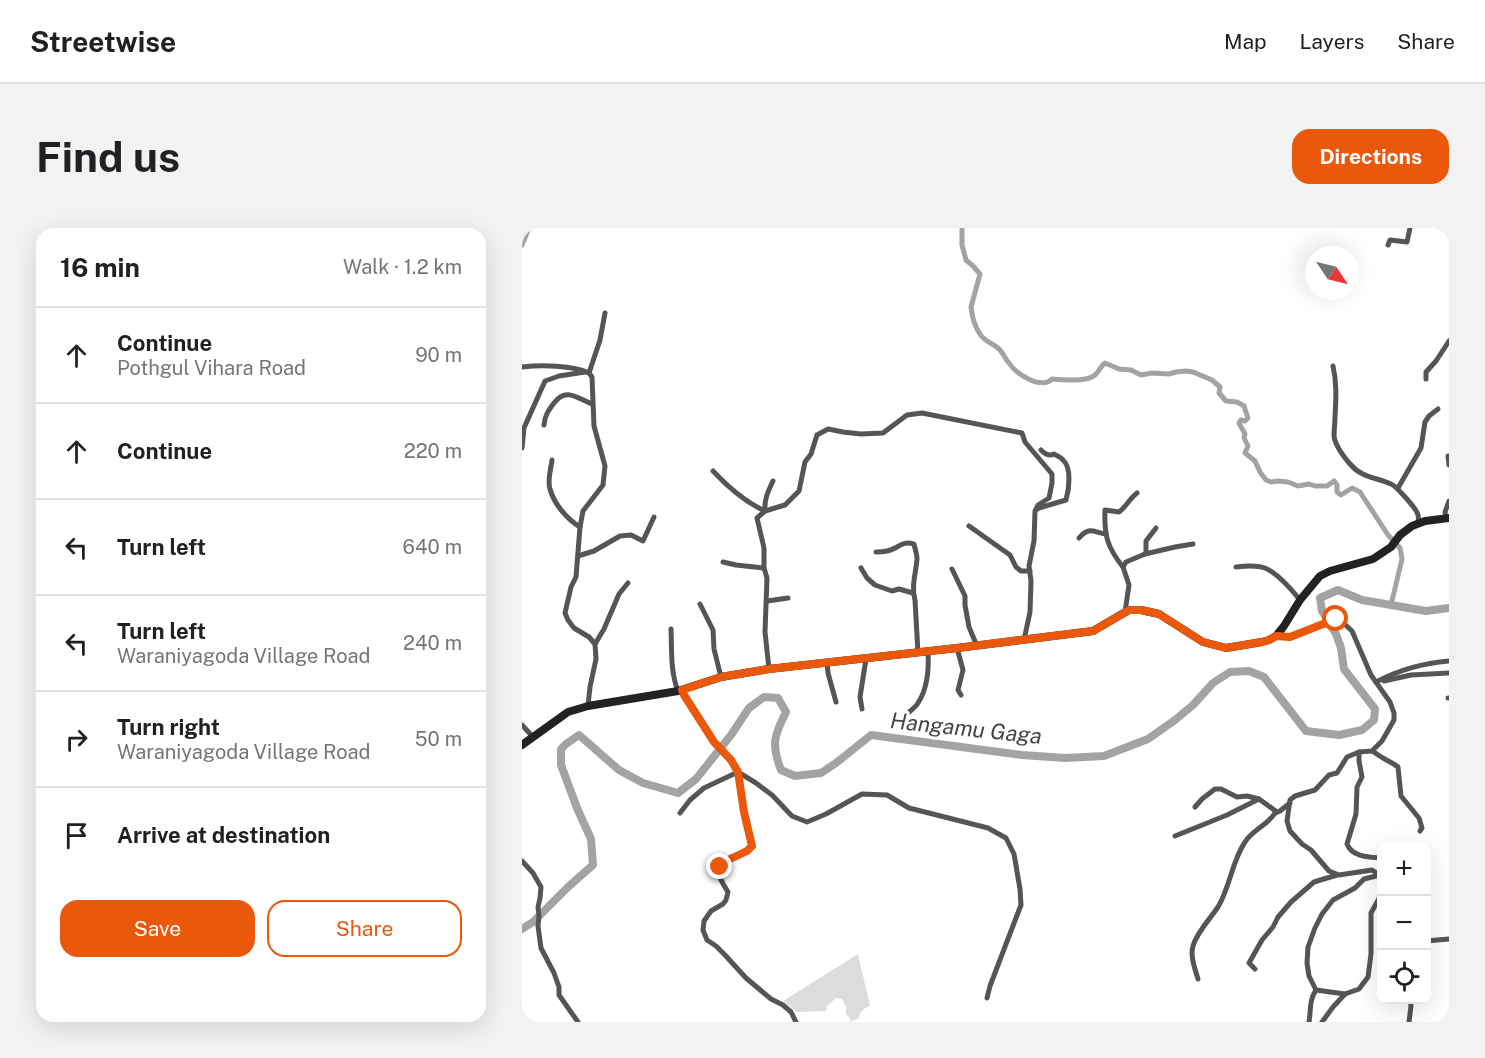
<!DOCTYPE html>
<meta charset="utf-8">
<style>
body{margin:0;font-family:"Public Sans",sans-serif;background:#f2f2f2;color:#202124}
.controls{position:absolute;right:18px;bottom:18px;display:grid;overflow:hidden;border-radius:12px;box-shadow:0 6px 24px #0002}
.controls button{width:54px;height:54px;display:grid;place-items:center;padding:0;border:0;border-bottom:2px solid #e0e0e0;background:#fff;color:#202124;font:30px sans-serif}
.compass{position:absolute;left:783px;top:18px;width:54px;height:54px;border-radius:50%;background:#fff;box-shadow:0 6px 24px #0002;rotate:125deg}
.stop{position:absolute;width:18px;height:18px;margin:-14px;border:4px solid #ea580c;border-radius:50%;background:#fff}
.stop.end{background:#ea580c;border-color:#fff;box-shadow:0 2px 6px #0008}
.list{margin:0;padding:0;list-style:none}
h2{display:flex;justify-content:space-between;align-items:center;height:78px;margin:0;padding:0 24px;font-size:26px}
h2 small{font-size:20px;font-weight:400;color:#757577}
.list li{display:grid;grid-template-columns:39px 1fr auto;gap:18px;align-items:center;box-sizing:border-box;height:96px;padding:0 24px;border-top:2px solid #e0e0e0}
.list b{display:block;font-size:22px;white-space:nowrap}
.list p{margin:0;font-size:20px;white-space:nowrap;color:#757577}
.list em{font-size:20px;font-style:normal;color:#757577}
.actions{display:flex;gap:12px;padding:18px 24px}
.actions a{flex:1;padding:14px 0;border:2px solid #ea580c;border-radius:18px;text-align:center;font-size:21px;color:#ea580c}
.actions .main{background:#ea580c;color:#fff}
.icon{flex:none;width:33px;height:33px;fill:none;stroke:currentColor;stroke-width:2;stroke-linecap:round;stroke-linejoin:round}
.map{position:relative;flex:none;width:927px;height:794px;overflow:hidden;border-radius:18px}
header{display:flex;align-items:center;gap:36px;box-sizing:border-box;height:84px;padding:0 30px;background:#fff;border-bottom:2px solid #e0e0e0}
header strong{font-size:28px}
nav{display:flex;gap:33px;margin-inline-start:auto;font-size:21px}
.intro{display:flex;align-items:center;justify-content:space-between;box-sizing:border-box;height:144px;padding:0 36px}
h1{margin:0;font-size:42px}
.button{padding:15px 27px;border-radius:18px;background:#ea580c;color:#fff;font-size:21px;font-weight:700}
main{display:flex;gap:36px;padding:0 36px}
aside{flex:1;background:#fff;border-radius:18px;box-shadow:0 6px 24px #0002}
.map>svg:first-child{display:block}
.green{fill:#dcdcdc}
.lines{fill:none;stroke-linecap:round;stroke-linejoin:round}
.canal{stroke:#a3a3a3;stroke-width:5}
.river{stroke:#a3a3a3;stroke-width:8}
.street{stroke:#555;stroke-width:5}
.secondary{stroke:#222;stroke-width:8}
.route{stroke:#ea580c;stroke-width:8}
.labels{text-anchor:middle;stroke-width:6;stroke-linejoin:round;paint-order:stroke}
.water-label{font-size:22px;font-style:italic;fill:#444;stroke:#fff}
</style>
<header>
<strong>Streetwise</strong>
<nav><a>Map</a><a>Layers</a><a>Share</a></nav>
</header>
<div class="intro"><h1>Find us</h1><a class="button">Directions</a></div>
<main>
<aside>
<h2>16 min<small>Walk · 1.2 km</small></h2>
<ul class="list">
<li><svg class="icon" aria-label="ahead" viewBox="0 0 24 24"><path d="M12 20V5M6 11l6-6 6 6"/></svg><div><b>Continue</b><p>Pothgul Vihara Road</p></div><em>90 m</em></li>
<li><svg class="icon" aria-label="ahead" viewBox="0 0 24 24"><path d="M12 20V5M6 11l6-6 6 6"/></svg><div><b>Continue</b></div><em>220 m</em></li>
<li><svg class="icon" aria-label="left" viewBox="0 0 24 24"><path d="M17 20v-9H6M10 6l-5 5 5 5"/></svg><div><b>Turn left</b></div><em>640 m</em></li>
<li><svg class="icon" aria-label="left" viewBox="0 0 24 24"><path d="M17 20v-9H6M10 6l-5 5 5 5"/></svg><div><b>Turn left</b><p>Waraniyagoda Village Road</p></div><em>240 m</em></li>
<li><svg class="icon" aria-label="right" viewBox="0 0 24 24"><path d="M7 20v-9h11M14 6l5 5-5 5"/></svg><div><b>Turn right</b><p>Waraniyagoda Village Road</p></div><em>50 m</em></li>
<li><svg class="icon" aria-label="arrive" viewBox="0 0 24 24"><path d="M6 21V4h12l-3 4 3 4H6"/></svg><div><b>Arrive at destination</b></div></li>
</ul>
<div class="actions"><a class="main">Save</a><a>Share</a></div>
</aside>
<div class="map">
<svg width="927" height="794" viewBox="0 0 927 794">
<rect width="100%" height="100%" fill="#fff"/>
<path class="green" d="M 336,726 L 348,778 C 341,781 338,783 337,790 L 328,794 L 329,791 L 324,786 L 324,779 L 320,771 L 314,770 L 305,778 L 304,783 L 275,784 L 261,773 Z"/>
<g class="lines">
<g class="canal">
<path d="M 440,0 L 440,17 L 444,32 L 451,38 L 458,46 L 449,79 C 450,88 453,99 458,106 C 462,113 470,115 476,120 C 481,124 483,131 487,135 C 494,146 519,162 530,151 C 540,152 567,154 574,146 C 578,142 578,139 583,135 L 597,141 L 609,142 L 619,147 L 630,145 L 647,146 L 654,144 L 664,143 L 671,144 L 690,152 L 698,159 L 697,165 L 704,173 L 715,174 L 722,178 L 726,190 L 723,193 L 719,192 L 717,195 L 723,206 L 722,210 L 726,218 L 723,225 L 733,233 L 738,244 L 744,252 L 749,254 L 756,253 L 766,254 L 776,258 L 787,256 L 793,258 L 805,258 L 812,253 L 815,257 L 815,264 L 819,267 L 830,260 L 838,264 L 866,307 L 878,320 L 880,331 L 869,377"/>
<polyline points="0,17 7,0"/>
</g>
<path class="river" d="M 0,701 L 11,694 L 46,659 L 71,637 L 69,611 L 55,580 L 39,537 L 39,521 L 44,516 L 57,507 L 97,542 L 121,555 L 156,565 L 174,551 L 209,507 L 227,480 L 242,469 L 256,470 L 264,484 C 252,508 249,516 259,542 L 273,548 L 299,545 L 314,535 L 349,507 L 500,527 L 543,530 L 582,528 L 626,511 L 653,492 L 671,477 L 691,455 L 708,444 L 727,443 L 742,449 L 784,503 L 817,507 L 840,502 L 852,492 L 853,481 L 822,441 L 819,420 L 814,406 L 800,383 L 798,370 L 816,362 L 840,372 L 904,383 L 927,380"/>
<g class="street">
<polyline points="866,17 868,12 885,14 888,0"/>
<path d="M 811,138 C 815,155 814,171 813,189 C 813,195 812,202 812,208 C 813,217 822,229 828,236 C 840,250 853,249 869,256 C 874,258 895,281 896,287 C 897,290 896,293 896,296"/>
<path d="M 0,139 C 18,137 51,137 67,145 L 70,149 L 72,198 L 83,238 L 81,257 L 61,283 L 58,299 L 54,349 L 49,359 L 43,385 L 46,392 L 52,400 L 67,409 L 73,416 L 74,431 L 68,459 L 66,478"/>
<polyline points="67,145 78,112 83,85"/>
<polyline points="904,151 904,144 914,133 927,113"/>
<path d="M 22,197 C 23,187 26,183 32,175 C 44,159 55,170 70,176"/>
<polyline points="0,220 2,200 23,153 37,148 63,144"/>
<polyline points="926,228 927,237"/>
<path d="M 30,232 C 29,241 25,252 28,261 C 32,276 45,291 58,299"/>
<path d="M 191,243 C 206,259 223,274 243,283 C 242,272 246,263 251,253"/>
<polyline points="876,260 899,220 903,194 907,188 916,181"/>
<path d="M 514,282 L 517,280 L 544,272 C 547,261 550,240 541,232 C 539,229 535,228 532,226 C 527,229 523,226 519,222"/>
<polyline points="924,290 923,284 927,273"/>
<polyline points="447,298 488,327 494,339 499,343 508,343"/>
<path d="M 557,310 C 567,298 571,304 584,306"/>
<path d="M 354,324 C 358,324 361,324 365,323 C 376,321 380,312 392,316 C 393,321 395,326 395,331 C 394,345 389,358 393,372 L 396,425"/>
<polyline points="623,326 653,319 671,316"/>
<polyline points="56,328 72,323 98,308 109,307 121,313 132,289"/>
<polyline points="201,334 214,337 242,340"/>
<path d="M 601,339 C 585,319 582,307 583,282 L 597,284 C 604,279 608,270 615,265"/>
<path d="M 714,339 C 723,338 734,337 743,340 C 755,345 770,362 778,372"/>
<polyline points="339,340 345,350 353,357 370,363 377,361 391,365"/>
<polyline points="430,341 443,368 443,377 447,399 455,418"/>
<polyline points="245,373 266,370"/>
<polyline points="178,376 191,402 192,421 199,449"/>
<polyline points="603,384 607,357 601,339 604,334 623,326 624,324 624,313 634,300"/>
<path d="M 149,401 C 150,421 148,443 156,463"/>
<polyline points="754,408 768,409 814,391 817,391 830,403 849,447 868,474 872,485 872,492 860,513 850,523 837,524 825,529 815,545 807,547 793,562 773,568 768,572 765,593 768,603 780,616 789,622 807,643 817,647 850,642 858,647 860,649"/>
<polyline points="73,416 82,401 97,366 106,355"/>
<polyline points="435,420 441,442 436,462 439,467"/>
<polyline points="305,434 306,445 314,474"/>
<polyline points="247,441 243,404 245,350 242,340 242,320 235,290 243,283 263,277 277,263 283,234 289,226 295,207 306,201 321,204 339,206 361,205 385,187 400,185 500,205 503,214 530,246 530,255 527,270 516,277 513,283 512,313 507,338 509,353 508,384 502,412"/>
<polyline points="862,453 889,447 927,445"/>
<path d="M 854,454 C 877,442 901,435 927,433"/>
<path d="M 160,462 L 162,467 L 192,514 L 209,532 L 216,544 L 222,584 L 230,618 C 222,626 196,632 197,646 C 198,652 203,659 206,664 L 204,672 L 201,676 L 189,683 L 182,693 L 181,702 L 185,712 L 194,718 L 203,727 L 224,750 L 249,771 L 261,777 L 269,784 L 274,794"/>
<polyline points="926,470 927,470"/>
<polyline points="340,481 338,469 344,431"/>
<path d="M 386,485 C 389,482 394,479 396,475 C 406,460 407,440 406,423"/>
<polyline points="0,497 11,509"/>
<path d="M 850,523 C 854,525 857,528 861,530 C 866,533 871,535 876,539 L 879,568 L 897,590 L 900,600 L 898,603"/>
<path d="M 837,524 L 837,533 L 840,549 L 835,559 L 834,586 L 825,616 C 830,629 847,629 860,630"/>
<polyline points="673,579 680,571 693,561 699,561 715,569 725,568 737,571 755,584"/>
<polyline points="158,585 168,572 182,560 216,544 234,555 250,567 270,588 285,594 304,586 340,566 365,567 387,580 466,600 484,610 492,626 498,661 499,677 468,758 465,770"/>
<polyline points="653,608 705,587 737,571"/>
<polyline points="0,633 11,645 19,659 18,670 16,679 17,688 16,698 19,720 32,745 37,759 37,767 56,794"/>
<polyline points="904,713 927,711"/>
<polyline points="733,741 727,735 740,712 751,699 756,689 769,674 792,654 815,647"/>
<path d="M 676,751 C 673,741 668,728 671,718 C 675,704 688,691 696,679 C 708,659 710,633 723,614 C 730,602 746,597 753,585 L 758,583 L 768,575"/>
<polyline points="823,766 794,762 787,748 785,735 786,719 793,700 800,686 811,672 833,660 842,651 858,647"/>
<path d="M 787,794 C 789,783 787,772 794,762"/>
<polyline points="800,794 811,779 823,766 837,761 846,749 849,726 849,685 860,665"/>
<polyline points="887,794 889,778 888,772"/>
</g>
<polyline class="secondary" points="0,517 46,484 66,478 156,463 199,449 247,441 435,420 571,403 607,382 619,382 637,386 681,414 704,420 740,414 747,412 754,408 762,398 778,372 798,348 808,343 851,331 869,319 878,307 890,298 903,293 927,290"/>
</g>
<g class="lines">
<polyline class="route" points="198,639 206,632 225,623 230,618 222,584 216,544 209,532 192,514 162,467 160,462 199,449 247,441 435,420 571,403 607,382 619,382 637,386 681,414 704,420 740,414 747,412 754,408 768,409 814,391"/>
</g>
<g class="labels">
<g class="water-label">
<text transform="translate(444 500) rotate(6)" y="8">Hangamu Gaga</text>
</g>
</g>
</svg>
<div class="controls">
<button>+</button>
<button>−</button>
<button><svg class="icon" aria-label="locate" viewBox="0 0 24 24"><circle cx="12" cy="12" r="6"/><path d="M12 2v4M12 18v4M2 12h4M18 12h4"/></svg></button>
</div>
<svg class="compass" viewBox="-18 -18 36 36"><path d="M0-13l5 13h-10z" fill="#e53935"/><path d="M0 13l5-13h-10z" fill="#757577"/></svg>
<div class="stop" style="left:814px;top:391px"></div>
<div class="stop end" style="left:198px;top:639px"></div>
</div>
</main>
